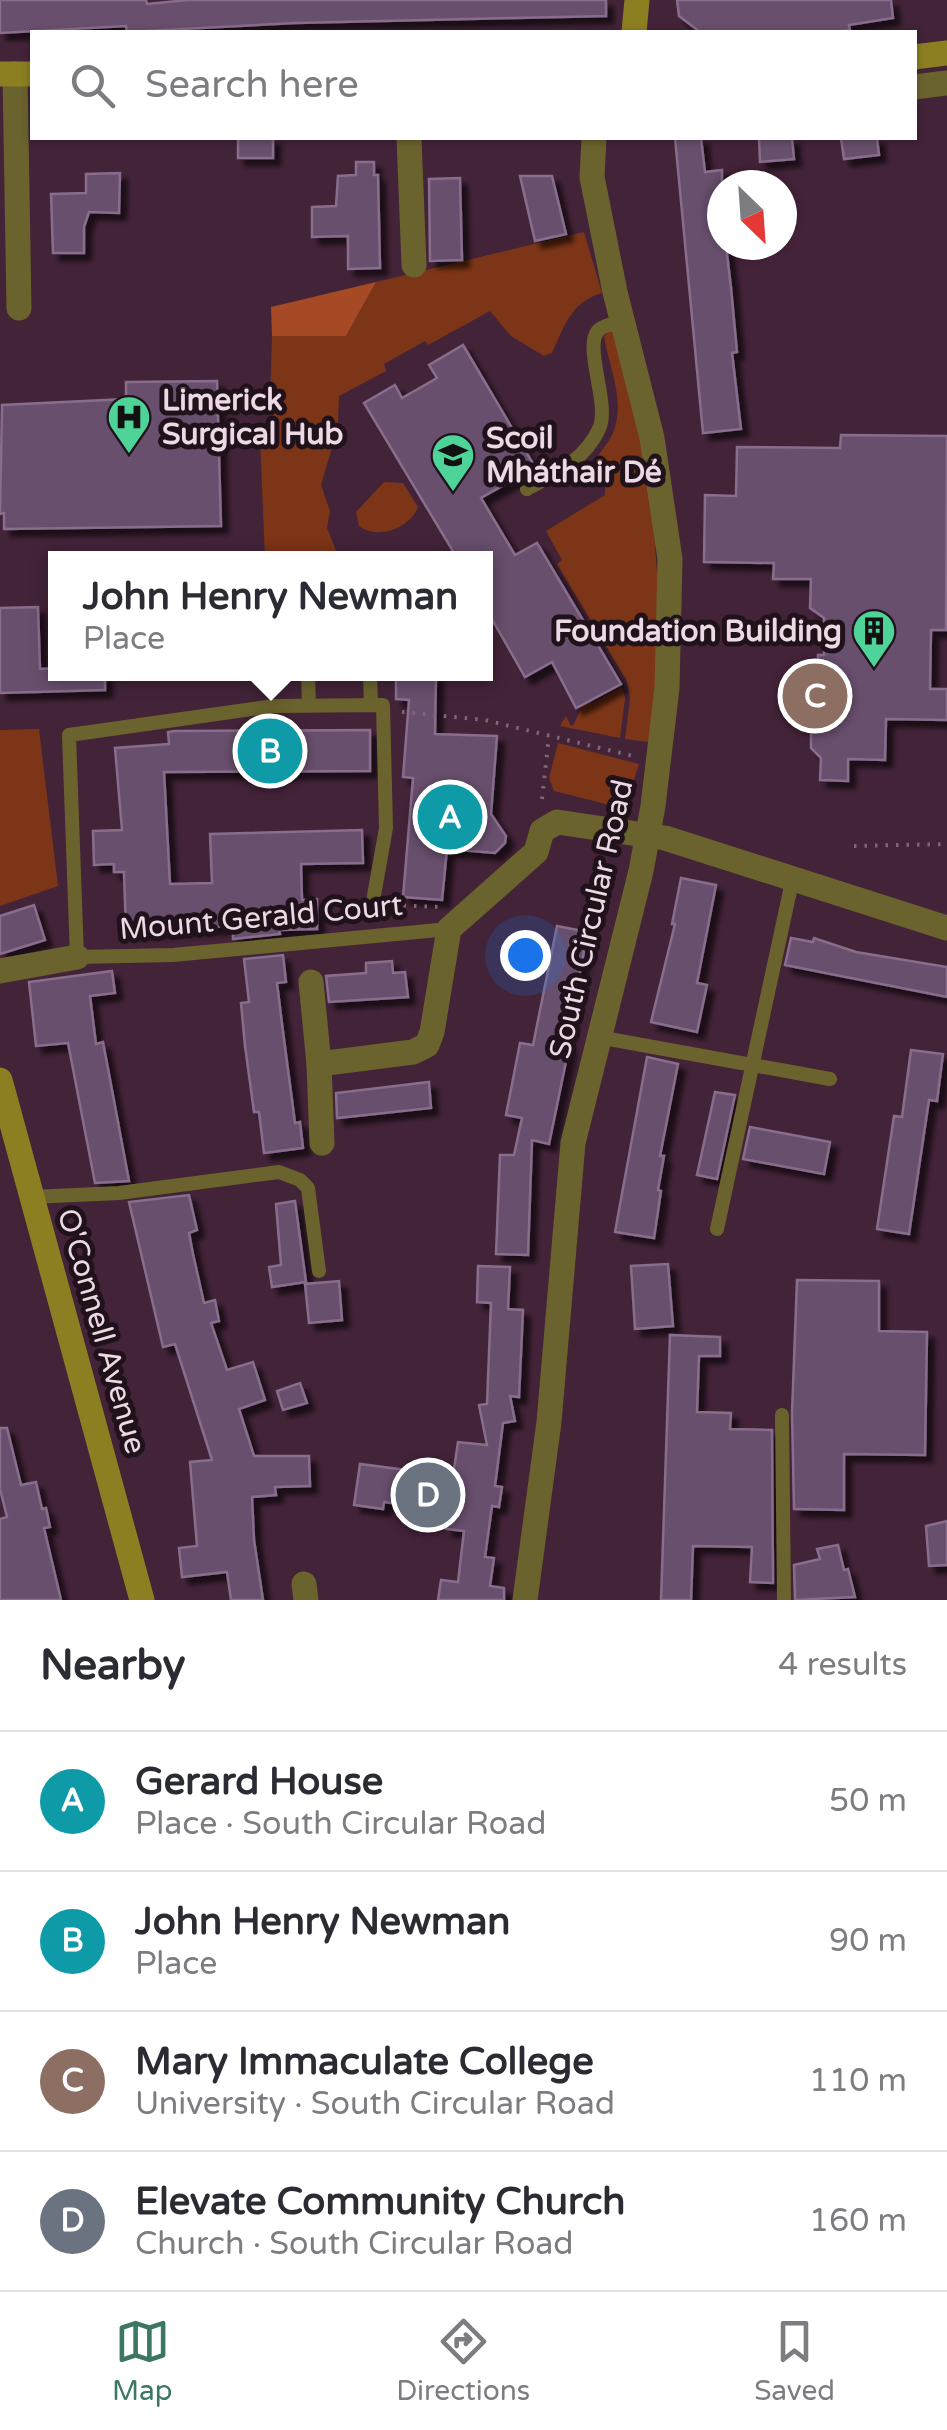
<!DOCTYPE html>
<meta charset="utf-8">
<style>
body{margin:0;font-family:"Varela Round",sans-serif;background:#f7f7f7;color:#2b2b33}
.compass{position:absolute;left:707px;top:170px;width:90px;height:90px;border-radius:50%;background:#fff;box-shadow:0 2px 8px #0004;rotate:155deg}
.you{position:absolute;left:525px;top:955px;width:35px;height:35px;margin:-25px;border:8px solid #fff;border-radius:50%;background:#1a73e8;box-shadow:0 0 0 15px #1a73e833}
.badge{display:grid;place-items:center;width:65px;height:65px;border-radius:50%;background:#3b7761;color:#fff;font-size:32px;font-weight:700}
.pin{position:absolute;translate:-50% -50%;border:5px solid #fff;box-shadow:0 2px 10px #0006}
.popup{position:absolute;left:48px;top:551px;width:445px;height:130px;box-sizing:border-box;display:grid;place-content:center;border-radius:0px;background:#fff;filter:drop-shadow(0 2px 8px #0005);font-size:32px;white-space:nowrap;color:#7c7c81}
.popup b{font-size:38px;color:#2b2b33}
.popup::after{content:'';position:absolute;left:50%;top:100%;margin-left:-20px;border:20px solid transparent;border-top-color:#fff}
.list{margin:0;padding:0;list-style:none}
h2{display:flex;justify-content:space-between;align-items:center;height:130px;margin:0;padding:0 40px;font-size:42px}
h2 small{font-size:32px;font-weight:400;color:#7c7c81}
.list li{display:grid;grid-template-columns:65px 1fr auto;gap:30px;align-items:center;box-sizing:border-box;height:140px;padding:0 40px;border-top:2px solid #e1e1e2}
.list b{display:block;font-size:38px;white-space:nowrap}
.list p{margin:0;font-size:32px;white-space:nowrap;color:#7c7c81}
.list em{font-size:32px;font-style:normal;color:#7c7c81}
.icon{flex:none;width:55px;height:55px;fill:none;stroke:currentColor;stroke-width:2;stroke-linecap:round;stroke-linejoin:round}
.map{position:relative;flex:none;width:947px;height:1600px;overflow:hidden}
.search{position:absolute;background:#fff;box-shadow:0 2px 8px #0004;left:30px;right:30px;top:30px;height:110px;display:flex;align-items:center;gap:25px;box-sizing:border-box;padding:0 35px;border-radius:0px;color:#7c7c81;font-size:38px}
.sheet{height:690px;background:#fff}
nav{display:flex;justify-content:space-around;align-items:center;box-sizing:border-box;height:140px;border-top:2px solid #e1e1e2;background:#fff;font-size:28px;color:#7c7c81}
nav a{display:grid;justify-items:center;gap:5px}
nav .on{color:#3b7761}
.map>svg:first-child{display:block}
.green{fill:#7d3517}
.forest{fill:#a64a25}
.building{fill:#684f6d;stroke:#886d8c;stroke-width:2.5;filter:url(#shadow)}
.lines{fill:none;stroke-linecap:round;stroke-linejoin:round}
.path{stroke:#816577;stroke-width:4;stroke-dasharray:2.5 8;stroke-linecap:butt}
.lane{stroke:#6b632e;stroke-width:14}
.street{stroke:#6b632e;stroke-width:25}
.secondary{stroke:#8c7f21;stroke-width:25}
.labels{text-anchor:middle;stroke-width:10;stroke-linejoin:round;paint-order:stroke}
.poi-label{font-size:30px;font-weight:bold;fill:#edd8e5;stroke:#20121b;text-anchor:start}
.street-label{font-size:30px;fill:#edd8e5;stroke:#20121b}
</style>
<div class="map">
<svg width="947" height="1600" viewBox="0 0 947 1600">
<defs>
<filter id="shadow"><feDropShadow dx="7" dy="7" stdDeviation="2.5" flood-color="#0009"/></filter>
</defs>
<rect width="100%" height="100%" fill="#432338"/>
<g class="green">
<path d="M 584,232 L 602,293 C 571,302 565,325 552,353 L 544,356 L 511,336 L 490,311 L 428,345 L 425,341 L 384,364 L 386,371 L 339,396 L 337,441 L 334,441 L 321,485 L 330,511 L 327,528 L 339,558 L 265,558 L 260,438 L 269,438 L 272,336 L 346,336 L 376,282 Z"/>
<path d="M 613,329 C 650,455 673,612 649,742 L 625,739 L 630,698 L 627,681 L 557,564 L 562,560 L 546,531 L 605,495 L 605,484 L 593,463 C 599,453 607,445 612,435 C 627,403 609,368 604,336 Z"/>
<path d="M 384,482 L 403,483 L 418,507 C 409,529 377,540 359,526 L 356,512 Z"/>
<polygon points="568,661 592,703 622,687 625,698 620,738 560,726 566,716 571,726 574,724 582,706"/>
<polygon points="39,729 58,886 0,906 0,730"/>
<polygon points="558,743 639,764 628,798 614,806 554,791 549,778"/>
</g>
<polygon class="forest" points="376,282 346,336 272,336 271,307"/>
<g class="building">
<polygon points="0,0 146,0 147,4 188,0 606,0 606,16 295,23 127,32 126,26 0,33"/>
<polygon points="677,0 891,0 893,18 849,25 850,30 830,32 700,32 679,16"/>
<rect x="238" y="138" width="35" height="20"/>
<polygon points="675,138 701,138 705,172 722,170 722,194 719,194 722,245 726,245 731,288 737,352 732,353 741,429 703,433"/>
<polygon points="759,138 792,138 794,159 760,162"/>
<polygon points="841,138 877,138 879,155 844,159"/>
<polygon points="356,162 374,162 374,175 378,175 380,268 348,269 348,236 312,237 312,207 336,206 338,176 356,175"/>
<polygon points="120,173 119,213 89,212 84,227 84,253 53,253 51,194 86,193 86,174"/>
<polygon points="520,176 552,176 566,234 535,241"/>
<polygon points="460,178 462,260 430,261 429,179"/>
<polygon points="463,345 535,467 481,498 515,555 537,543 621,684 576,708 552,662 525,677 485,607 485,558 457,558 364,403 395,385 402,398 437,378 429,365"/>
<polygon points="217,381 221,526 4,529 4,513 0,514 2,405 126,399 126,382"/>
<polygon points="841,435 947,436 946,630 931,630 930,689 947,689 947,720 886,719 885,760 848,759 848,781 820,780 821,758 811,748 811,730 820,721 818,655 824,655 824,618 810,608 811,579 773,579 774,563 704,562 705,495 736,496 737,447 840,448"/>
<polygon points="38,607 40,669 55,668 55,674 105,674 105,690 0,693 0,608"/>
<polygon points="396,674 436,674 435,734 497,736 491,814 506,836 505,843 495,853 447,849 442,900 403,897 413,778 403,777 409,700 396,699"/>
<polygon points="370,730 370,771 164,772 170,884 212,883 210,834 362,830 363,863 301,864 302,900 317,899 317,929 279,930 280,934 233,939 233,926 126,932 124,872 114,872 114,864 94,865 93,831 122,830 115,748 169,744 168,732 175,731"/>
<polygon points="681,878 716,885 697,983 707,985 697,1032 651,1022 675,924 672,924"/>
<polygon points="34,905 45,940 0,954 0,916"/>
<polygon points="557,926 588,932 565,1046 569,1047 549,1144 532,1140 528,1255 496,1254 500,1155 514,1155 522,1118 506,1115 520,1043 533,1045"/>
<polygon points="791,938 813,942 814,938 856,952 947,967 947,997 785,965"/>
<polygon points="283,955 286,982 277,983 282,1024 295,1123 300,1122 303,1148 264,1153 259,1112 254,1112 245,1046 241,1003 249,1002 244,959"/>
<polygon points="392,961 393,973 405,972 408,997 329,1002 326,976 366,973 366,963"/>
<polygon points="112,971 115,993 90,996 96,1044 103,1042 129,1181 95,1183 68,1043 36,1046 29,982"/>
<polygon points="911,1050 943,1054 937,1101 929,1100 909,1234 877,1229 894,1116 902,1117"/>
<polygon points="647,1057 678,1064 660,1156 664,1156 658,1190 661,1191 654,1238 615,1232"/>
<polygon points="429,1082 431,1108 337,1118 336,1093"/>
<polygon points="715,1092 735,1095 717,1179 697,1175"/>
<polygon points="750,1127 830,1142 824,1174 743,1159"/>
<polygon points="189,1195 197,1230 189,1233 193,1254 204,1303 215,1300 219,1321 211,1323 227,1370 253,1362 265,1400 239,1409 254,1456 309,1456 310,1486 275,1487 276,1495 252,1497 254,1540 263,1600 231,1600 227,1572 182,1577 179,1548 197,1546 190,1462 212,1460 175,1344 163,1347 129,1202"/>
<polygon points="295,1201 306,1282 272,1287 269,1267 281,1265 276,1204"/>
<polygon points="668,1264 673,1326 635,1329 631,1266"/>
<polygon points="478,1266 510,1267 508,1309 523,1310 519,1397 510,1396 515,1421 503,1423 495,1486 502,1487 499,1507 492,1506 485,1557 494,1558 490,1586 504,1588 504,1600 438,1600 441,1580 458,1582 464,1531 446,1529 448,1511 384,1502 383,1509 354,1505 360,1464 453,1476 458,1442 487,1445 479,1405 487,1404 491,1303 477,1302"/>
<polygon points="797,1280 879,1281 879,1331 927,1332 925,1455 844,1454 844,1510 794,1509 792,1413"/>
<polygon points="339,1281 342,1320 309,1323 305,1284"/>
<polygon points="670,1335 720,1337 720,1356 699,1356 697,1412 731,1413 730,1429 772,1430 773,1583 750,1582 752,1547 693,1546 691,1600 661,1600"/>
<polygon points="300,1383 307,1403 283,1410 277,1391"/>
<polygon points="0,1428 7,1428 21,1485 36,1482 42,1509 46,1508 50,1527 44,1528 61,1600 0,1600 0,1519 7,1517 0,1489"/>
<polygon points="947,1521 947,1565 929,1566 926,1526"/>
<polygon points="838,1545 844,1570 848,1569 855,1597 795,1600 794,1565 820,1559 817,1549"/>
</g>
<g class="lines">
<g class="path">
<polyline points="402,712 485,720 637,757"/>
<polyline points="542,799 549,736"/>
<polyline points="854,846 947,844"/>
<polyline points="393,905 438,907"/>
</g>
<g class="lane">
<path d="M 527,489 C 556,473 584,461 599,429 C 611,404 581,343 600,329 C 605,325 616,323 622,321"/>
<polyline points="308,674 309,705"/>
<polyline points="370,674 371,705"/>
<polyline points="373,901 386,828 383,705 274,706 69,735 77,957 173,955 449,929"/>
<polyline points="598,1037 830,1079"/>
<polyline points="31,1197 119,1193 279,1172 300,1180 308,1188 319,1271"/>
<polyline points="717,1229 793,877"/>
<polyline points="782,1415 784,1600"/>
</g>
<g class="street">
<polyline points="15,74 19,308"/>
<polyline points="914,87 947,83"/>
<polyline points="409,138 414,265"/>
<polyline points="0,971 77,957"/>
<polyline points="311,982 319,1064 413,1052 427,1045 432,1032 449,929 536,852 542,831 557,822 665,838 947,928"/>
<polyline points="319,1064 322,1143"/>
<polyline points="304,1584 306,1600"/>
<polyline points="525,1600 549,1422 573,1143 641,871 653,806 667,688 670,559 652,438 615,292 592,177 594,138"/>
</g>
<g class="secondary">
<polyline points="634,32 637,0"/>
<polyline points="914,57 947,53"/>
<polyline points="0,74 32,74"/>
<polyline points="0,1080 142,1600"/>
</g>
</g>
<defs>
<g id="hospital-pin" transform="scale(2.25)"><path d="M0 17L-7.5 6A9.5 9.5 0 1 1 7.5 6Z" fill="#4ed399" stroke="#20121b"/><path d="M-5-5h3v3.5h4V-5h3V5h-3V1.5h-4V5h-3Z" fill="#111"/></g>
<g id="school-pin" transform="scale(2.25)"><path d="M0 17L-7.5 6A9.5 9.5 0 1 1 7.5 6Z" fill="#4ed399" stroke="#20121b"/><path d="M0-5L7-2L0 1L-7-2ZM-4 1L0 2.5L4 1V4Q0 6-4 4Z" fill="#111"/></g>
<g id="building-pin" transform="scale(2.25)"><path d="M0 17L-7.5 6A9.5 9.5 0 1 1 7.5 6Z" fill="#4ed399" stroke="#20121b"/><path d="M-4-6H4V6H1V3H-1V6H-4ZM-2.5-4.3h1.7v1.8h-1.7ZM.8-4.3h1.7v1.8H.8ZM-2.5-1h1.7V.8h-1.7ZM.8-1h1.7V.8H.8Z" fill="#111"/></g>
</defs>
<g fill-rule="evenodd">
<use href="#hospital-pin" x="129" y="417"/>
<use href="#school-pin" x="453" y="455"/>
<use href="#building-pin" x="874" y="631"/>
</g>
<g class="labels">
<g class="poi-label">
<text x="162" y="410">Limerick<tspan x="162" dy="34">Surgical Hub</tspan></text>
<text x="486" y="448">Scoil<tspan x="486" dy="34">Mháthair Dé</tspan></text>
<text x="842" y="641" text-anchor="end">Foundation Building</text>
</g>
<g class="street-label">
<text transform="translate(261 917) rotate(-5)" y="10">Mount Gerald Court</text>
<text transform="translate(591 919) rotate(-77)" y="10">South Circular Road</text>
<text transform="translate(102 1331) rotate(74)" y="10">O'Connell Avenue</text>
</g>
</g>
</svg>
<svg class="compass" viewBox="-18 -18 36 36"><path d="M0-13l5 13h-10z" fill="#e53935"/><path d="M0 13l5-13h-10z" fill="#7c7c81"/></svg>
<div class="you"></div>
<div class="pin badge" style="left:450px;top:817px;background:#0f9aa8">A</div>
<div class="pin badge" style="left:270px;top:751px;background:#0f9aa8">B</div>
<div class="popup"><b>John Henry Newman</b>Place</div>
<div class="pin badge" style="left:815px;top:696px;background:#8d6e63">C</div>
<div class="pin badge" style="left:428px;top:1495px;background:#6b7280">D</div>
<div class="search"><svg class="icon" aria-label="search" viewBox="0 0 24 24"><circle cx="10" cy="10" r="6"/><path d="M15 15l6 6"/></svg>Search here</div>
</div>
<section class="sheet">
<h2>Nearby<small>4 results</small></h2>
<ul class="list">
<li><span class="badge" style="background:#0f9aa8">A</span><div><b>Gerard House</b><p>Place · South Circular Road</p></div><em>50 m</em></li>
<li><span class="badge" style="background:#0f9aa8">B</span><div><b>John Henry Newman</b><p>Place</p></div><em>90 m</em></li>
<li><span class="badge" style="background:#8d6e63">C</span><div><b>Mary Immaculate College</b><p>University · South Circular Road</p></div><em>110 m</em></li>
<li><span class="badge" style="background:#6b7280">D</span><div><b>Elevate Community Church</b><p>Church · South Circular Road</p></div><em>160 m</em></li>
</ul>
</section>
<nav>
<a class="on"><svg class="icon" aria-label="map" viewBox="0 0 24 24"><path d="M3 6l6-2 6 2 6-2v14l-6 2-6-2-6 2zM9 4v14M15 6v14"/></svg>Map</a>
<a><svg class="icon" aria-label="directions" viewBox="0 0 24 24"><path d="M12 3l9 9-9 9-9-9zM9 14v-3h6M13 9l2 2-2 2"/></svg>Directions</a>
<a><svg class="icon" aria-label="saved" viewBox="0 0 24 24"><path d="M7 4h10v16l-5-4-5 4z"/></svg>Saved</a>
</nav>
